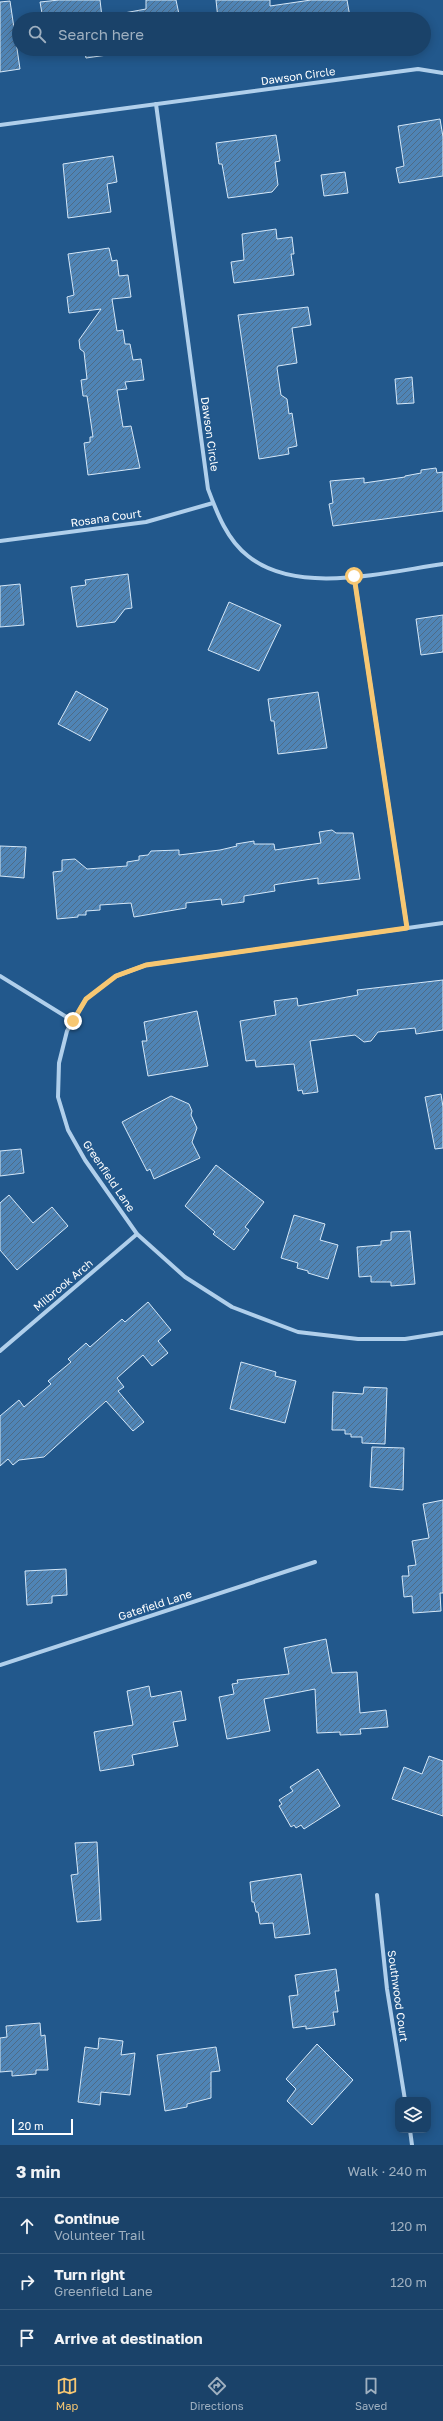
<!DOCTYPE html>
<meta charset="utf-8">
<style>
body{margin:0;font-family:"Golos Text",sans-serif;background:#23496f;color:#f1f3f6}
.controls{position:absolute;right:12px;bottom:12px;display:grid;overflow:hidden;border-radius:8px;box-shadow:0 2px 10px #0003}
.controls button{width:36px;height:36px;display:grid;place-items:center;padding:0;border:0;border-bottom:1px solid #385b7d;background:#1a4269;color:#f1f3f6;font:20px sans-serif}
.scale{position:absolute;left:12px;bottom:10px;width:61px;box-sizing:border-box;padding-left:4px;border:2px solid #fff;border-top:0;font-size:11px;line-height:14px;white-space:nowrap;color:#fff;-webkit-text-stroke:3px #22588c;paint-order:stroke}
.stop{position:absolute;width:12px;height:12px;margin:-9px;border:3px solid #f7c772;border-radius:50%;background:#fff}
.stop.end{background:#f7c772;border-color:#fff;box-shadow:0 1px 4px #0008}
.list{margin:0;padding:0;list-style:none}
h2{display:flex;justify-content:space-between;align-items:center;height:52px;margin:0;padding:0 16px;font-size:17px}
h2 small{font-size:13px;font-weight:400;color:#9fb0c0}
.list li{display:grid;grid-template-columns:26px 1fr auto;gap:12px;align-items:center;box-sizing:border-box;height:56px;padding:0 16px;border-top:1px solid #385b7d}
.list b{display:block;font-size:15px;white-space:nowrap}
.list p{margin:0;font-size:13px;white-space:nowrap;color:#9fb0c0}
.list em{font-size:13px;font-style:normal;color:#9fb0c0}
.icon{flex:none;width:22px;height:22px;fill:none;stroke:currentColor;stroke-width:2;stroke-linecap:round;stroke-linejoin:round}
.map{position:relative;flex:none;width:443px;height:2145px;overflow:hidden}
.search{position:absolute;background:#1a4269;box-shadow:0 2px 10px #0003;left:12px;right:12px;top:12px;height:44px;display:flex;align-items:center;gap:10px;box-sizing:border-box;padding:0 14px;border-radius:22px;color:#9fb0c0;font-size:15px}
.sheet{height:220px;background:#1a4269}
nav{display:flex;justify-content:space-around;align-items:center;box-sizing:border-box;height:56px;border-top:1px solid #385b7d;background:#1a4269;font-size:11px;color:#9fb0c0}
nav a{display:grid;justify-items:center;gap:2px}
nav .on{color:#f7c772}
.map>svg:first-child{display:block}
.building{fill:url(#building-hatch);stroke:#d4e7f8}
.lines{fill:none;stroke-linecap:round;stroke-linejoin:round}
.street{stroke:#b0cfeb;stroke-width:4}
.route{stroke:#f7c772;stroke-width:5}
.labels{text-anchor:middle;stroke-width:3;stroke-linejoin:round;paint-order:stroke}
.street-label{font-size:11px;fill:#fff;stroke:#22588c}
</style>
<div class="map">
<svg width="443" height="2145" viewBox="0 0 443 2145">
<defs>
<pattern id="building-hatch" width="6" height="6" patternUnits="userSpaceOnUse"><rect width="6" height="6" fill="#4f84b5"/><path d="M-1 1l2-2M0 6l6-6M5 7l2-2" fill="none" stroke="#4e6b86"/></pattern>
</defs>
<rect width="100%" height="100%" fill="#22588c"/>
<g class="building">
<polygon points="59,0 100,0 102,17 146,9 146,0 176,0 180,19 43,19 40,2"/>
<polygon points="216,0 270,0 270,6 311,0 347,0 350,17 337,19 218,19"/>
<polygon points="10,1 20,69 0,72 0,2"/>
<polygon points="84,49 150,49 86,58"/>
<polygon points="440,119 443,137 443,176 399,183 396,168 404,166 398,126"/>
<polygon points="276,135 280,161 275,162 278,185 272,192 228,198 222,164 219,164 216,143"/>
<polygon points="113,156 117,182 107,184 111,212 68,218 63,164"/>
<polygon points="345,172 348,193 324,196 321,175"/>
<polygon points="276,229 277,239 292,237 294,254 291,254 294,275 234,283 231,262 244,260 242,234"/>
<polygon points="109,248 112,261 117,260 119,276 128,275 131,297 112,299 117,331 123,330 125,344 130,344 133,360 141,359 144,380 125,382 127,389 117,390 123,427 131,426 140,468 88,475 84,443 90,442 90,437 93,437 87,396 83,396 81,380 87,379 84,352 80,349 79,340 101,309 69,313 67,297 74,295 68,254"/>
<polygon points="308,307 311,325 292,328 297,363 278,366 277,368 281,395 287,399 289,414 292,413 297,446 288,448 289,454 259,459 238,315"/>
<polygon points="412,377 414,403 397,404 395,379"/>
<polygon points="436,468 437,473 443,472 443,511 333,526 329,504 333,503 330,481 364,478 364,483 405,477 405,476 421,473 421,470"/>
<polygon points="128,574 132,608 125,609 115,622 77,627 71,587 86,585 85,580"/>
<polygon points="20,584 24,625 0,627 0,586"/>
<polygon points="229,602 281,625 259,671 208,650"/>
<polygon points="443,615 443,652 421,655 416,619"/>
<polygon points="76,691 108,709 90,741 58,724"/>
<polygon points="318,692 327,748 278,754 274,721 271,721 268,699"/>
<polygon points="332,830 336,833 353,833 360,879 318,884 318,878 279,884 274,885 275,891 244,896 244,902 222,905 221,899 186,903 186,908 134,917 131,903 100,905 100,910 86,911 86,915 78,915 78,917 57,919 53,872 62,871 62,860 75,859 87,869 127,866 127,862 139,860 139,856 148,855 151,851 179,850 179,855 220,850 237,846 236,844 254,841 254,844 274,844 275,850 321,843 319,832"/>
<polygon points="0,846 26,847 24,878 0,876"/>
<polygon points="443,980 443,1030 416,1034 415,1028 378,1032 371,1041 364,1042 355,1035 310,1041 318,1092 303,1094 302,1090 298,1091 294,1064 256,1067 255,1060 246,1061 240,1021 276,1015 274,1001 297,998 298,1006 358,995 357,990"/>
<polygon points="197,1011 208,1066 148,1076 142,1041 147,1041 144,1022"/>
<polygon points="441,1094 443,1107 443,1148 435,1149 425,1097"/>
<polygon points="171,1096 189,1104 192,1111 191,1115 197,1128 192,1142 200,1158 154,1179 150,1169 147,1171 122,1122"/>
<polygon points="21,1149 24,1173 0,1176 0,1151"/>
<polygon points="216,1165 264,1202 245,1227 249,1230 234,1250 213,1234 215,1232 185,1206"/>
<polygon points="9,1195 33,1223 52,1207 68,1226 17,1270 0,1250 0,1203"/>
<polygon points="294,1215 325,1224 320,1240 338,1245 328,1279 308,1273 308,1271 297,1268 298,1263 281,1258"/>
<polygon points="410,1231 415,1284 391,1286 391,1282 371,1282 371,1276 359,1277 357,1247 381,1245 381,1241 391,1240 391,1232"/>
<polygon points="148,1302 171,1330 158,1341 168,1353 152,1366 143,1355 117,1378 124,1387 118,1391 144,1422 133,1431 106,1401 44,1457 19,1460 13,1465 8,1459 0,1466 0,1416 19,1400 24,1407 51,1384 48,1381 71,1362 68,1359 86,1343 90,1347 122,1319 125,1322"/>
<polygon points="241,1362 276,1372 275,1376 296,1381 285,1423 230,1409"/>
<polygon points="364,1387 387,1388 385,1444 362,1443 362,1437 351,1437 351,1434 345,1434 345,1430 332,1430 333,1392 363,1394"/>
<polygon points="372,1447 404,1448 403,1490 370,1487"/>
<polygon points="443,1500 443,1593 440,1593 441,1611 413,1613 412,1596 404,1597 402,1576 409,1576 408,1566 416,1565 412,1541 429,1538 423,1504"/>
<polygon points="66,1569 67,1595 52,1596 52,1603 27,1605 25,1571"/>
<polygon points="326,1639 332,1673 357,1672 360,1713 386,1710 388,1727 360,1729 361,1734 340,1735 340,1732 317,1733 315,1689 264,1699 270,1731 227,1739 219,1697 234,1694 232,1684 238,1683 237,1680 289,1674 284,1648"/>
<polygon points="149,1686 151,1697 181,1691 186,1720 173,1722 178,1746 132,1755 134,1765 100,1771 94,1732 133,1725 127,1691"/>
<polygon points="429,1756 443,1761 443,1816 392,1799 404,1767 422,1774"/>
<polygon points="318,1769 340,1806 304,1829 301,1825 296,1828 294,1825 291,1827 279,1806 282,1804 279,1800 293,1791 290,1787"/>
<polygon points="97,1842 101,1920 77,1922 71,1875 78,1874 75,1843"/>
<polygon points="301,1874 310,1934 275,1938 273,1923 260,1924 258,1912 256,1912 254,1902 252,1902 250,1882"/>
<polygon points="336,1969 339,1991 335,1991 338,2012 333,2012 335,2025 306,2029 306,2026 293,2028 289,1996 298,1995 295,1975"/>
<polygon points="40,2023 41,2036 45,2035 48,2070 36,2070 36,2074 12,2076 12,2071 0,2072 0,2038 7,2037 6,2026"/>
<polygon points="99,2038 123,2041 121,2055 135,2053 130,2095 101,2092 100,2105 78,2102 85,2047 98,2049"/>
<polygon points="317,2044 353,2080 312,2125 287,2101 296,2089 286,2079"/>
<polygon points="216,2047 220,2071 211,2072 211,2098 187,2104 187,2107 165,2111 157,2055"/>
</g>
<g class="lines">
<g class="street">
<path d="M 156,104 L 208,489 C 217,513 227,540 248,556 C 297,596 386,572 443,564"/>
<polyline points="0,125 418,69 443,73"/>
<polyline points="0,541 146,522 213,503"/>
<polyline points="354,576 407,928"/>
<polyline points="443,923 146,965 116,976 86,999 67,1031 59,1063 58,1097 68,1130 85,1160 137,1234 185,1277 232,1307 298,1332 358,1339 405,1339 443,1333"/>
<polyline points="0,976 73,1021"/>
<polyline points="0,1351 137,1234"/>
<polyline points="0,1665 315,1562"/>
<polyline points="377,1895 387,1989 405,2100"/>
<polyline points="410,2130 412,2145"/>
</g>
</g>
<g class="lines">
<polyline class="route" points="73,1021 86,999 116,976 146,965 407,928 354,576"/>
</g>
<g class="labels">
<g class="street-label">
<text transform="translate(298 76) rotate(-8)" y="4">Dawson Circle</text>
<text transform="translate(210 434) rotate(82)" y="4">Dawson Circle</text>
<text transform="translate(106 518) rotate(-8)" y="4">Rosana Court</text>
<text transform="translate(109 1176) rotate(56)" y="4">Greenfield Lane</text>
<text transform="translate(63 1285) rotate(-40)" y="4">Milbrook Arch</text>
<text transform="translate(155 1605) rotate(-18)" y="4">Gatefield Lane</text>
<text transform="translate(398 1996) rotate(82)" y="4">Southwood Court</text>
</g>
</g>
</svg>
<div class="controls">
<button><svg class="icon" aria-label="layers" viewBox="0 0 24 24"><path d="M12 4l9 5-9 5-9-5zM3 14l9 5 9-5"/></svg></button>
</div>
<div class="scale">20 m</div>
<div class="stop" style="left:354px;top:576px"></div>
<div class="stop end" style="left:73px;top:1021px"></div>
<div class="search"><svg class="icon" aria-label="search" viewBox="0 0 24 24"><circle cx="10" cy="10" r="6"/><path d="M15 15l6 6"/></svg>Search here</div>
</div>
<section class="sheet">
<h2>3 min<small>Walk · 240 m</small></h2>
<ul class="list">
<li><svg class="icon" aria-label="ahead" viewBox="0 0 24 24"><path d="M12 20V5M6 11l6-6 6 6"/></svg><div><b>Continue</b><p>Volunteer Trail</p></div><em>120 m</em></li>
<li><svg class="icon" aria-label="right" viewBox="0 0 24 24"><path d="M7 20v-9h11M14 6l5 5-5 5"/></svg><div><b>Turn right</b><p>Greenfield Lane</p></div><em>120 m</em></li>
<li><svg class="icon" aria-label="arrive" viewBox="0 0 24 24"><path d="M6 21V4h12l-3 4 3 4H6"/></svg><div><b>Arrive at destination</b></div></li>
</ul>
</section>
<nav>
<a class="on"><svg class="icon" aria-label="map" viewBox="0 0 24 24"><path d="M3 6l6-2 6 2 6-2v14l-6 2-6-2-6 2zM9 4v14M15 6v14"/></svg>Map</a>
<a><svg class="icon" aria-label="directions" viewBox="0 0 24 24"><path d="M12 3l9 9-9 9-9-9zM9 14v-3h6M13 9l2 2-2 2"/></svg>Directions</a>
<a><svg class="icon" aria-label="saved" viewBox="0 0 24 24"><path d="M7 4h10v16l-5-4-5 4z"/></svg>Saved</a>
</nav>
